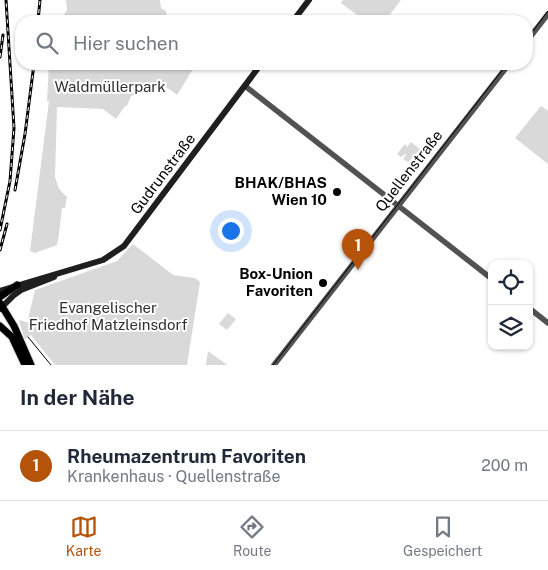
<!DOCTYPE html>
<html lang="de">
<meta charset="utf-8">
<style>
body{margin:0;font-family:"Public Sans",sans-serif;background:#f6f6f7;color:#1f2937}
.controls{position:absolute;right:15px;bottom:15px;display:grid;overflow:hidden;border-radius:10px;box-shadow:0 1px 4px #0004}
.controls button{width:45px;height:45px;display:grid;place-items:center;padding:0;border:0;border-bottom:1px solid #e0e1e3;background:#fff;color:#1f2937;font:25px sans-serif}
.you{position:absolute;left:230px;top:230px;width:18px;height:18px;margin:-12px;border:4px solid #fff;border-radius:50%;background:#1a73e8;box-shadow:0 0 0 8px #1a73e833}
.badge{display:grid;place-items:center;width:32px;height:32px;border-radius:50%;background:#b45309;color:#fff;font-size:16px;font-weight:700}
.pin{position:absolute;translate:-50% -41px;filter:drop-shadow(0 1px 2px #0008)}
.pin::after{content:'';position:absolute;top:26px;width:18px;height:15px;background:inherit;clip-path:polygon(0 0,100% 0,50% 100%)}
.list{margin:0;padding:0;list-style:none}
h2{display:flex;justify-content:space-between;align-items:center;height:65px;margin:0;padding:0 20px;font-size:21px}
h2 small{font-size:16px;font-weight:400;color:#747a83}
.list li{display:grid;grid-template-columns:32px 1fr auto;gap:15px;align-items:center;box-sizing:border-box;height:70px;padding:0 20px;border-top:1px solid #e0e1e3}
.list b{display:block;font-size:19px;white-space:nowrap}
.list p{margin:0;font-size:16px;white-space:nowrap;color:#747a83}
.list em{font-size:16px;font-style:normal;color:#747a83}
.icon{flex:none;width:28px;height:28px;fill:none;stroke:currentColor;stroke-width:2;stroke-linecap:round;stroke-linejoin:round}
.map{position:relative;flex:none;width:548px;height:365px;overflow:hidden}
.search{position:absolute;background:#fff;box-shadow:0 1px 4px #0004;left:15px;right:15px;top:15px;height:55px;display:flex;align-items:center;gap:12px;box-sizing:border-box;padding:0 18px;border-radius:20px;color:#747a83;font-size:19px}
.sheet{height:135px;background:#fff}
nav{display:flex;justify-content:space-around;align-items:center;box-sizing:border-box;height:70px;border-top:1px solid #e0e1e3;background:#fff;font-size:14px;color:#747a83}
nav a{display:grid;justify-items:center;gap:2px}
nav .on{color:#b45309}
.map>svg:first-child{display:block}
.green{fill:#d9d9d9}
.lines{fill:none;stroke-linecap:round;stroke-linejoin:round}
.primary-casing{stroke:#dbdbdb;stroke-width:9}
.tertiary{stroke:#525252;stroke-width:5.5}
.secondary{stroke:#1f1f1f;stroke-width:6}
.primary{stroke:#000;stroke-width:7}
.tram{stroke:#000;stroke-width:1}
.rail-casing{stroke:#000;stroke-width:3}
.rail{stroke:#fff;stroke-width:1;stroke-dasharray:4;stroke-linecap:butt}
.poi-dot{fill:#000;stroke:#fff;stroke-width:2}
.labels{text-anchor:middle;stroke-width:4;stroke-linejoin:round;paint-order:stroke}
.park-label{font-size:15px;fill:#303030;stroke:#fff}
.street-label{font-size:15px;fill:#000;stroke:#fff}
.poi-label{font-size:15px;font-weight:bold;fill:#000;stroke:#fff;text-anchor:end}
</style>
<div class="map">
<svg width="548" height="365" viewBox="0 0 548 365">
<rect width="100%" height="100%" fill="#fff"/>
<g class="green">
<polygon points="66,0 160,0 161,8 166,11 167,18 173,21 60,21 67,10"/>
<polygon points="343,0 401,0 385,21 365,21 341,3"/>
<polygon points="49,64 196,64 177,95 165,86 131,96 127,106 125,106 116,119 103,109 57,107 55,177 59,189 67,197 65,208 62,208 59,234 57,245 35,253 30,251 49,101 47,101"/>
<polygon points="541,106 548,111 548,164 515,138"/>
<polygon points="411,142 420,149 408,162 403,159 406,155 405,154 401,157 397,154 405,144 407,147"/>
<polygon points="133,244 173,275 195,278 200,282 187,365 55,365 31,335 25,339 24,337 19,320 30,323 31,319 28,319 35,290 117,261"/>
<polygon points="228,313 236,319 227,330 219,324"/>
<polygon points="208,351 227,365 206,365"/>
</g>
<g class="lines">
<g class="primary-casing">
<g id="primary">
<polyline points="0,297 17,285"/>
<polyline points="0,303 14,326 31,365"/>
<polyline points="0,326 12,337 25,365"/>
</g>
</g>
<g class="tertiary">
<polyline points="527,41 548,14"/>
<polyline points="245,86 492,279"/>
<polyline points="529,308 548,323"/>
<polyline points="274,365 509,64"/>
</g>
<g class="secondary">
<polyline points="293,21 309,0"/>
<polyline points="0,291 103,260 124,246 261,64"/>
<polyline points="0,309 14,295 21,290 54,277"/>
</g>
<use href="#primary" class="primary"/>
<g class="tram">
<polyline points="527,39 548,11"/>
<polyline points="28,337 51,365"/>
<polyline points="273,365 507,64"/>
</g>
<g class="rail-casing">
<g id="rail">
<polyline points="38,21 40,0"/>
<polyline points="0,57 3,35"/>
<polyline points="15,190 25,134 34,64"/>
<polyline points="0,230 10,181 14,128 6,0"/>
<polyline points="0,250 7,224"/>
</g>
</g>
<use href="#rail" class="rail"/>
</g>
<g class="poi-dot">
<circle cx="337" cy="192" r="5"/>
<circle cx="323" cy="283" r="5"/>
</g>
<g class="labels">
<g class="park-label">
<text x="110" y="92">Waldmüllerpark</text>
<text x="108" y="313">Evangelischer<tspan x="108" dy="17">Friedhof Matzleinsdorf</tspan></text>
</g>
<g class="street-label">
<text transform="translate(409 171) rotate(-52)" y="5">Quellenstraße</text>
<text transform="translate(163 174) rotate(-53)" y="5">Gudrunstraße</text>
</g>
<g class="poi-label">
<text x="327" y="188">BHAK/BHAS<tspan x="327" dy="17">Wien 10</tspan></text>
<text x="313" y="279">Box-Union<tspan x="313" dy="17">Favoriten</tspan></text>
</g>
</g>
</svg>
<div class="controls">
<button><svg class="icon" aria-label="locate" viewBox="0 0 24 24"><circle cx="12" cy="12" r="6"/><path d="M12 2v4M12 18v4M2 12h4M18 12h4"/></svg></button>
<button><svg class="icon" aria-label="layers" viewBox="0 0 24 24"><path d="M12 4l9 5-9 5-9-5zM3 14l9 5 9-5"/></svg></button>
</div>
<div class="you"></div>
<div class="pin badge" style="left:358px;top:270px">1</div>
<div class="search"><svg class="icon" aria-label="search" viewBox="0 0 24 24"><circle cx="10" cy="10" r="6"/><path d="M15 15l6 6"/></svg>Hier suchen</div>
</div>
<section class="sheet">
<h2>In der Nähe<small></small></h2>
<ul class="list">
<li><span class="badge">1</span><div><b>Rheumazentrum Favoriten</b><p>Krankenhaus · Quellenstraße</p></div><em>200 m</em></li>
</ul>
</section>
<nav>
<a class="on"><svg class="icon" aria-label="map" viewBox="0 0 24 24"><path d="M3 6l6-2 6 2 6-2v14l-6 2-6-2-6 2zM9 4v14M15 6v14"/></svg>Karte</a>
<a><svg class="icon" aria-label="directions" viewBox="0 0 24 24"><path d="M12 3l9 9-9 9-9-9zM9 14v-3h6M13 9l2 2-2 2"/></svg>Route</a>
<a><svg class="icon" aria-label="saved" viewBox="0 0 24 24"><path d="M7 4h10v16l-5-4-5 4z"/></svg>Gespeichert</a>
</nav>
